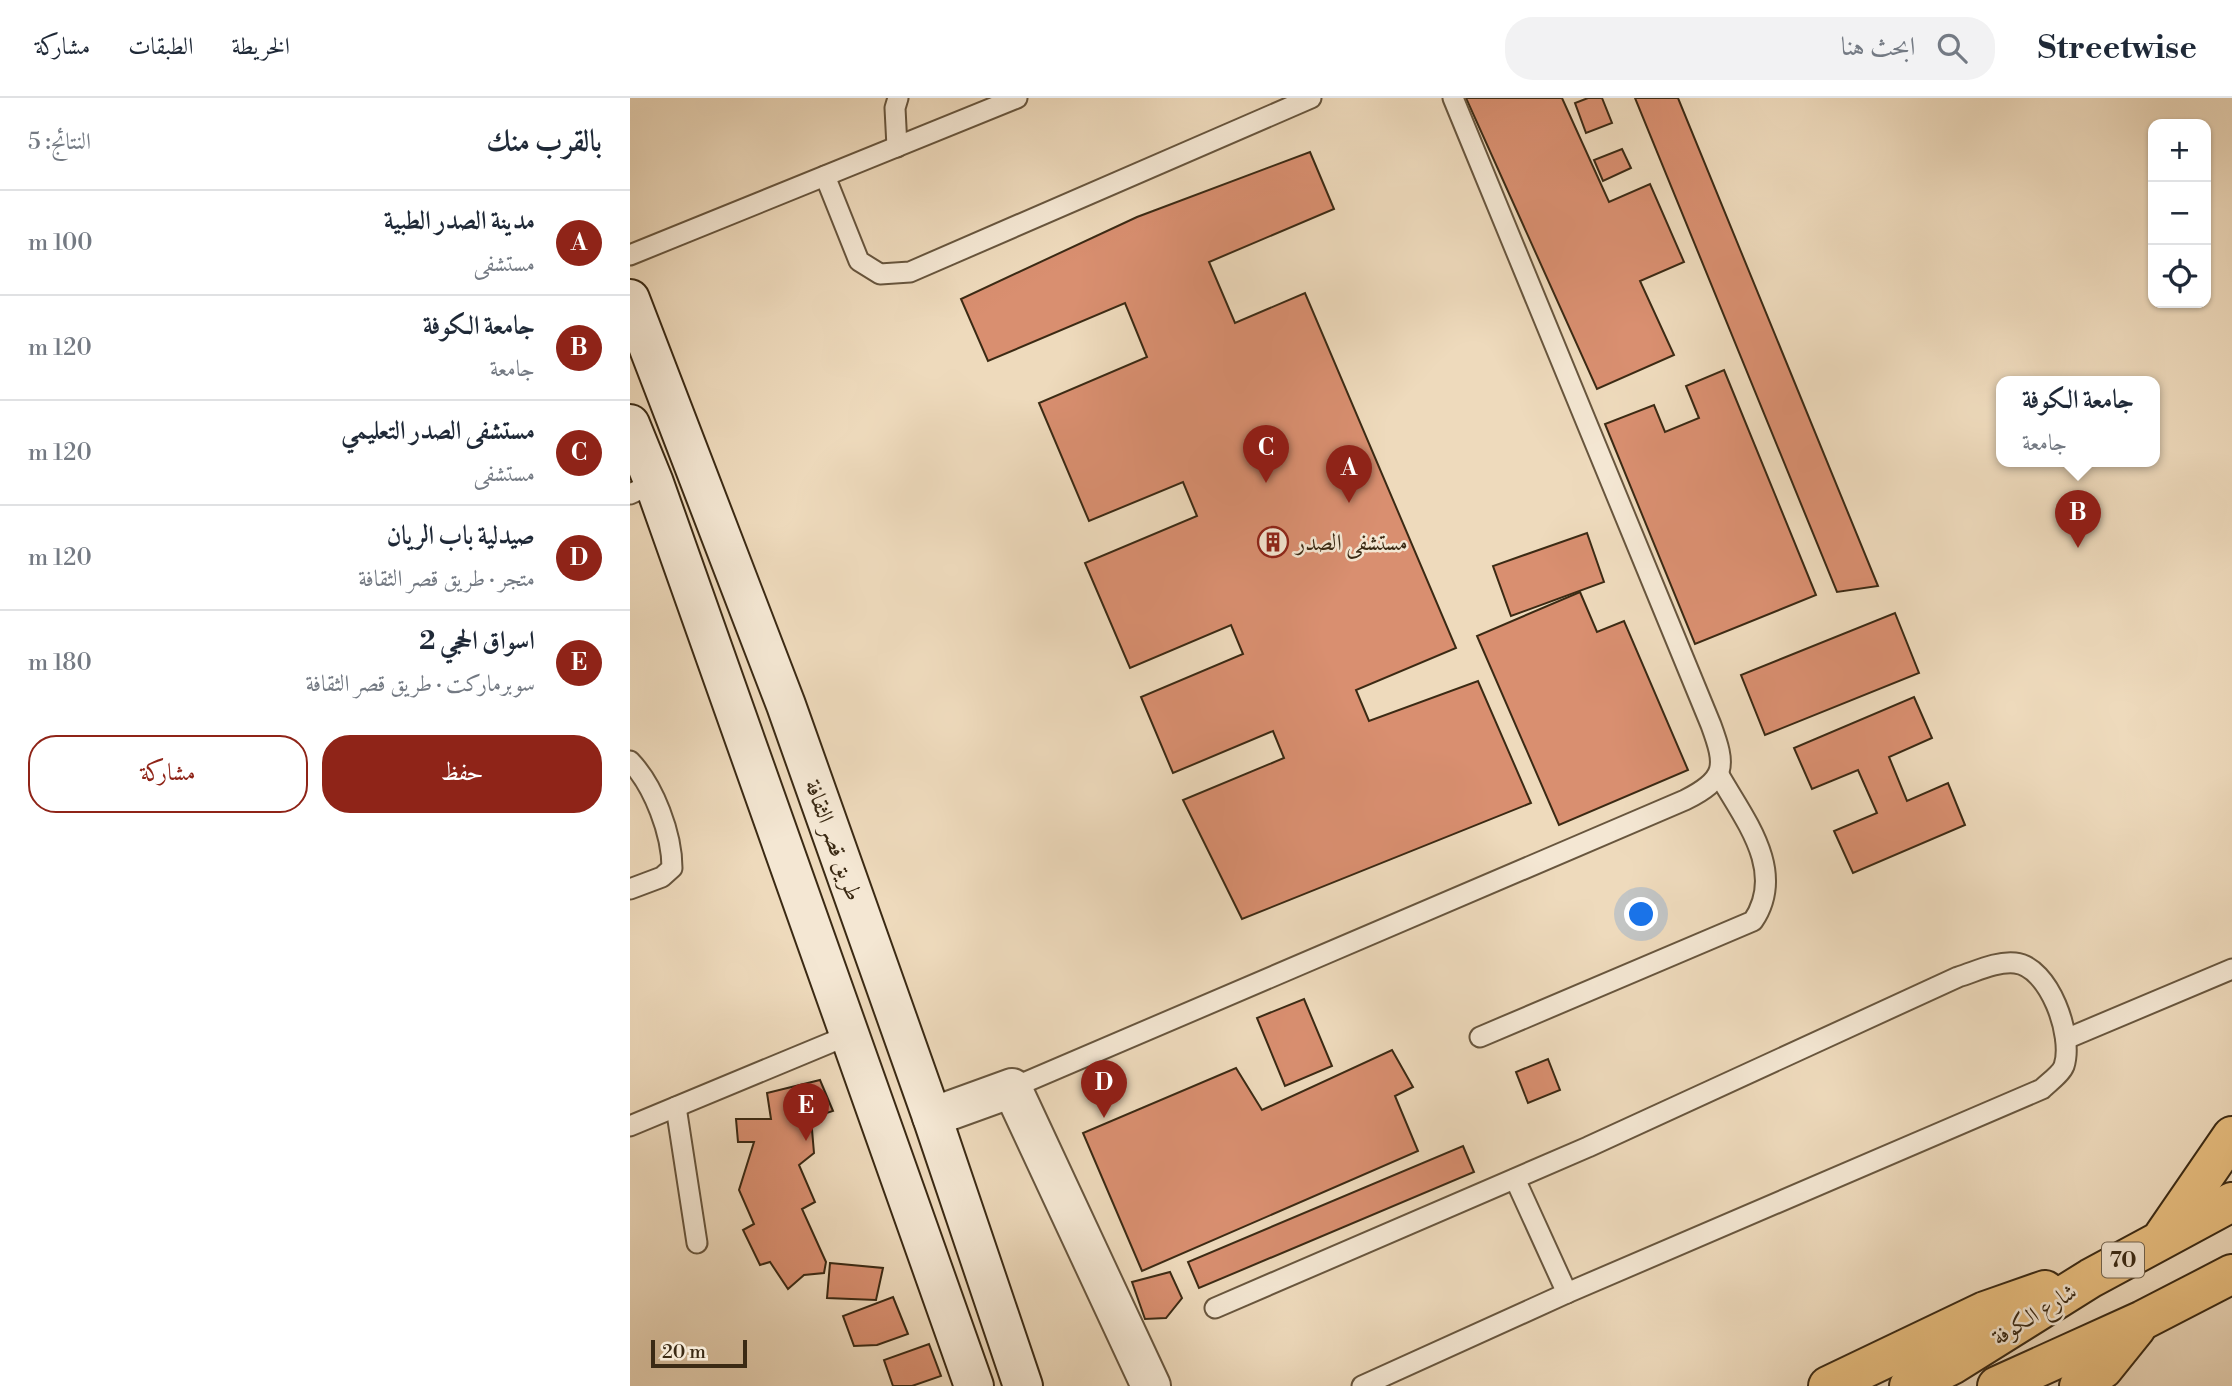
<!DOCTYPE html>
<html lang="ar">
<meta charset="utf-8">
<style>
body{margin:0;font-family:"Libre Bodoni",Amiri,serif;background:#f2f2f3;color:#1f2937;direction:rtl}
.controls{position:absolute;right:21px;top:21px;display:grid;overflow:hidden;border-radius:14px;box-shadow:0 2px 5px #0004}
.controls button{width:63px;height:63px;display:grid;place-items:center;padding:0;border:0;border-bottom:2px solid #e0e1e3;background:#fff;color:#1f2937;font:35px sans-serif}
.scale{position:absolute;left:21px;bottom:18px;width:96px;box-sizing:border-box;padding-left:7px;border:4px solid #3b2a14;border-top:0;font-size:19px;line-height:24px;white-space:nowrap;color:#3b2a14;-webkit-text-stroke:5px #f4e7d3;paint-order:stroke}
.you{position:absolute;left:1012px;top:817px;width:24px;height:24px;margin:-18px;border:5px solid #fff;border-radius:50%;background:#1a73e8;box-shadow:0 0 0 10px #1a73e833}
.badge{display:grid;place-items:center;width:46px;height:46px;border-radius:50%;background:#8f2418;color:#fff;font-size:23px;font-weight:700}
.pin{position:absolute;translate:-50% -58px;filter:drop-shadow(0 2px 4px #0008)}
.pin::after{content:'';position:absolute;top:37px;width:24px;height:21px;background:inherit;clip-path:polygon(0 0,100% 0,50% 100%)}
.popup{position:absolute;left:1366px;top:278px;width:164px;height:91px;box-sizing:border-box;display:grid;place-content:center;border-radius:14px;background:#fff;filter:drop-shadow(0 2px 5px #0005);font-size:23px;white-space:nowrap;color:#747a83}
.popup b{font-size:26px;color:#1f2937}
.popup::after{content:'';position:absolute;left:50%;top:100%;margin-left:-14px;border:14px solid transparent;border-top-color:#fff}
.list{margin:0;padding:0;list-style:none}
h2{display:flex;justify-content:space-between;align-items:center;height:91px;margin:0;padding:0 28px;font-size:30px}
h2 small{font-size:23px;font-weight:400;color:#747a83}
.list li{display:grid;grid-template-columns:46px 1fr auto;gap:21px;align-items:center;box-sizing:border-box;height:105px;padding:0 28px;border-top:2px solid #e0e1e3}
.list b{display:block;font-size:26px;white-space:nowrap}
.list p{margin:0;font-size:23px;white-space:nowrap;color:#747a83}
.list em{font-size:23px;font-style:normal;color:#747a83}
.actions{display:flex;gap:14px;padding:21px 28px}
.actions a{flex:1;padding:16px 0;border:2px solid #8f2418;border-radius:28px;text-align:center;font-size:24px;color:#8f2418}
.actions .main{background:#8f2418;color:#fff}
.icon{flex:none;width:38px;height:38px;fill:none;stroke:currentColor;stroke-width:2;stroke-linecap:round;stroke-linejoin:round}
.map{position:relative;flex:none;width:1602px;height:1288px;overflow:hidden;direction:ltr}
header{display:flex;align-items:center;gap:42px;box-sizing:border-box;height:98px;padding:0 35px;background:#fff;border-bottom:2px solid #e0e1e3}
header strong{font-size:33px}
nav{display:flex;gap:38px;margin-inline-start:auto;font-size:24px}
.search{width:490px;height:63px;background:#f2f2f3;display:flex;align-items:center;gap:18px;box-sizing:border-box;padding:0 24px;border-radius:28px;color:#747a83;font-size:26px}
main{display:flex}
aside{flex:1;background:#fff}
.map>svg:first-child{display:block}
.building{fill:#d98f70;stroke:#3b2a14;stroke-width:2}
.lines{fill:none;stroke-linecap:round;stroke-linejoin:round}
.lane-casing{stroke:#68563e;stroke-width:23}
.street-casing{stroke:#68563e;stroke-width:42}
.secondary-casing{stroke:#3b2a14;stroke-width:42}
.highway-casing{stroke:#3b2a14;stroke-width:42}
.lane{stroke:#f4e7d3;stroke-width:19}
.street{stroke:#f4e7d3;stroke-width:38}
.secondary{stroke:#f4e7d3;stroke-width:38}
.highway{stroke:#e7bd7e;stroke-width:38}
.labels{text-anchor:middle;stroke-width:5;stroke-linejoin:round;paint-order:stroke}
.shield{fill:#f4e7d3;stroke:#72634d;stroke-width:2}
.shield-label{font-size:21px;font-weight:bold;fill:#3b2a14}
.poi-label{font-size:23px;fill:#3b2a14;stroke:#f4e7d3;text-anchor:start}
.street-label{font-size:23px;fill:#3b2a14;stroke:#f4e7d3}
</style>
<header>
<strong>Streetwise</strong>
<div class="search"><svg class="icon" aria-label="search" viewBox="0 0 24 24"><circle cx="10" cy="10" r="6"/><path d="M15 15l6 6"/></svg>ابحث هنا</div>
<nav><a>الخريطة</a><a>الطبقات</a><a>مشاركة</a></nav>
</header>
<main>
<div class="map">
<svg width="1602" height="1288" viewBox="0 0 1602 1288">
<rect width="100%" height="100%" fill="#eedabc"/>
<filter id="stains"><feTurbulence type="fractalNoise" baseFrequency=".00286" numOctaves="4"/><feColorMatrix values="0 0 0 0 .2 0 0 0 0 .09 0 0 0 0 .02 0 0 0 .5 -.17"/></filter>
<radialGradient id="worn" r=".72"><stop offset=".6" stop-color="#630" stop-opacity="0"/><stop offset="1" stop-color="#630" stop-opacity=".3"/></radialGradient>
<g class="building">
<polygon points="836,0 932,0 979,104 1020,86 1054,164 1010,183 1044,257 967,291"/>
<polygon points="958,0 972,0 982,25 956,35 945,5"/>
<polygon points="1005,0 1048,0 1248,488 1207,494"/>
<polygon points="992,51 1001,70 973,83 964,62"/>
<polygon points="680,54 704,111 579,164 605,225 675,195 826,550 726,592 739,623 848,583 901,705 612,821 553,702 654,660 643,633 543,675 511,599 613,556 601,527 500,570 455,465 567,418 553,384 459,423 409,305 517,259 495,205 358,263 331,201 507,119"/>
<polygon points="1094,272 1186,497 1065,546 975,326 1024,307 1035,334 1069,320 1056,288"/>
<polygon points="957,435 974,484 881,518 863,468"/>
<polygon points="950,494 967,534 994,523 1058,672 929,727 847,538"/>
<polygon points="1265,515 1289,575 1135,637 1111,577"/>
<polygon points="1284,599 1302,640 1259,659 1277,703 1318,685 1335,727 1223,775 1204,733 1247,715 1228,672 1182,691 1164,650"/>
<polygon points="674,901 702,968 655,988 627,920"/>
<polygon points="762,952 783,989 765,998 788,1053 512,1173 453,1035 606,970 632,1012"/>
<polygon points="918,961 930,992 898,1005 886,974"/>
<polygon points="190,982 203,1013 181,1020 184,1055 169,1067 185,1104 172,1111 196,1164 194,1175 174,1177 158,1191 140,1164 130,1167 113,1132 124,1126 109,1092 124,1044 108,1044 106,1021 141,1021 137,995"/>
<polygon points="833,1048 844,1074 569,1190 558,1164"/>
<polygon points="200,1165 253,1170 246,1202 197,1200"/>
<polygon points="540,1174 552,1200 536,1220 515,1221 502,1184"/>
<polygon points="263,1199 278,1236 247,1247 224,1248 213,1218"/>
<polygon points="299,1246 311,1278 282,1288 263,1288 254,1262"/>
</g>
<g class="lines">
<g class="lane-casing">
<g id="lane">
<polyline points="267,49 265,10 268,0"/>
<polyline points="195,78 229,163 250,176 280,174 681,0"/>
<polyline points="0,157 387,0"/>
<polyline points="0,396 24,385"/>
<path d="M 0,663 C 24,688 42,736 42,770 L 32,779 L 0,791"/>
<path d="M 850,939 L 1123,823 C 1157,773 1114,721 1089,677"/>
<polyline points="1436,941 1602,871"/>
<path d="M 382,990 L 1055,702 C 1097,681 1096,668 1081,627 L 823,0"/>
<polyline points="46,1009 67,1145"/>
<polyline points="0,1028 219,937"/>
<polyline points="885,1081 937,1195"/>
<path d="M 585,1210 L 958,1049 L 1328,879 C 1345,874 1366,863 1385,865 C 1419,868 1444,938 1434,968 C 1431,976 1418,985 1412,991 L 937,1195 L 732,1288"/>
</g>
</g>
<g class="street-casing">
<polyline id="street" points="302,1019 382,990 521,1288"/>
</g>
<g class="secondary-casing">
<g id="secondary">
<polyline points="0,201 156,607 302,1019 393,1288"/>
<polyline points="0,326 24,385 344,1288"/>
</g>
</g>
<g class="highway-casing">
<g id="highway">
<polyline points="1534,1137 1602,1038"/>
<polyline points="1198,1288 1355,1213 1415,1192"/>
<polyline points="1279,1288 1322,1267 1461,1180 1602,1104"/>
<polyline points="1367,1288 1513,1222 1602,1176"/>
<polyline points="1449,1288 1473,1271 1506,1230"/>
</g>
</g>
<use href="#lane" class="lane"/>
<use href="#street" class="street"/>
<use href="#secondary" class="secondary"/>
<use href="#highway" class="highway"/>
</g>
<defs>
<g id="building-ring" transform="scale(1.575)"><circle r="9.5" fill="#f4e7d3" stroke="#8f2418" stroke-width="1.5"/><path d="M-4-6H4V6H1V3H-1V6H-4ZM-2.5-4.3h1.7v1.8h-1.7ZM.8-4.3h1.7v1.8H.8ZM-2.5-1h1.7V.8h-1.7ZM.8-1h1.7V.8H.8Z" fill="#8f2418"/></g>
</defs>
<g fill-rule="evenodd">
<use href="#building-ring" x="643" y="444"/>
</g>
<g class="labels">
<rect class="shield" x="1472" y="1144.5" width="42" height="35" rx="5"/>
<g class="shield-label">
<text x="1493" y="1169">70</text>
</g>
<g class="poi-label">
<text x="666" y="452">مستشفى الصدر</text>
</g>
<g class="street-label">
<text transform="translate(204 742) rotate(70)" y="8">طريق قصر الثقافة</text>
<text transform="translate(1404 1216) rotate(-32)" y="8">شارع الكوفة</text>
</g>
</g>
<rect width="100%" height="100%" filter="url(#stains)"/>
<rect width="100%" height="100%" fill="url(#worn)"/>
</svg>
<div class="controls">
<button>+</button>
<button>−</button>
<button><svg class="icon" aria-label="locate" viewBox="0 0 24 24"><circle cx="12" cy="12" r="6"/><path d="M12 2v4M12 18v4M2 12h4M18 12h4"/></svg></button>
</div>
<div class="scale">20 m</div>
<div class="you"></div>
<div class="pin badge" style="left:719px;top:405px">A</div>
<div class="pin badge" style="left:1448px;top:450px">B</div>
<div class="popup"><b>جامعة الكوفة</b>جامعة</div>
<div class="pin badge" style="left:636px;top:385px">C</div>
<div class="pin badge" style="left:474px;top:1020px">D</div>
<div class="pin badge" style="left:176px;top:1043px">E</div>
</div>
<aside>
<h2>بالقرب منك<small>النتائج: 5</small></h2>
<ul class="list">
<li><span class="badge">A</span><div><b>مدينة الصدر الطبية</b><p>مستشفى</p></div><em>100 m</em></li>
<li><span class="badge">B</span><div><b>جامعة الكوفة</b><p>جامعة</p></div><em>120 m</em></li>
<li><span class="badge">C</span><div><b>مستشفى الصدر التعليمي</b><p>مستشفى</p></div><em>120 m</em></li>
<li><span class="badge">D</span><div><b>صيدلية باب الريان</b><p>متجر · طريق قصر الثقافة</p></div><em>120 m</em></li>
<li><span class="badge">E</span><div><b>اسواق الحجي 2</b><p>سوبرماركت · طريق قصر الثقافة</p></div><em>180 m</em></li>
</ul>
<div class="actions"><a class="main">حفظ</a><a>مشاركة</a></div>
</aside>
</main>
